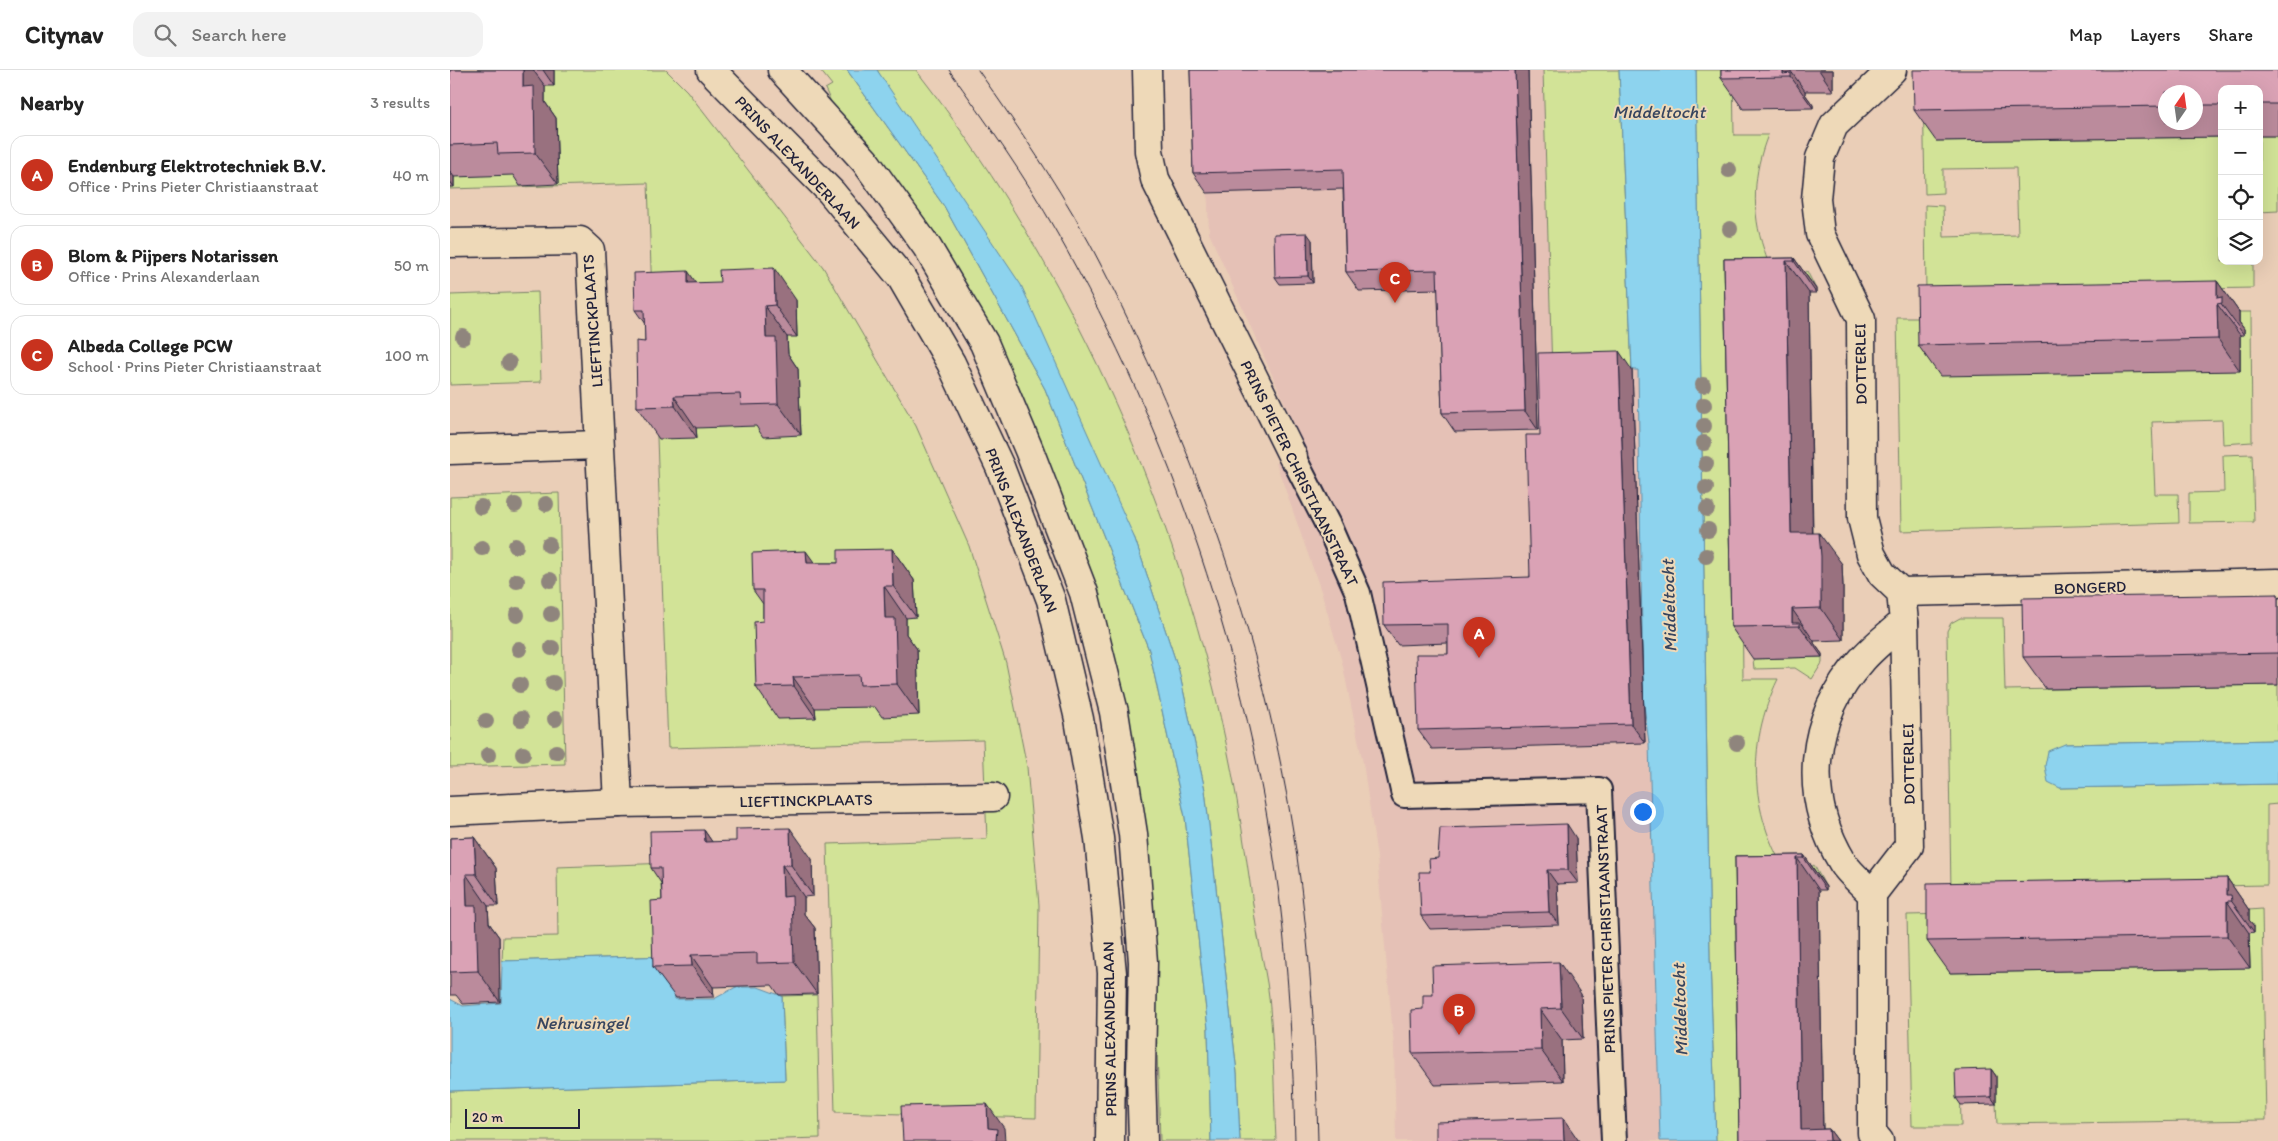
<!DOCTYPE html>
<meta charset="utf-8">
<style>
body{margin:0;font-family:Itim,sans-serif;background:#f2f2f2;color:#222}
.controls{position:absolute;right:15px;top:15px;display:grid;overflow:hidden;border-radius:10px;box-shadow:0 5px 20px #0002}
.controls button{width:45px;height:45px;display:grid;place-items:center;padding:0;border:0;border-bottom:1px solid #e0e0e0;background:#fff;color:#222;font:25px sans-serif}
.compass{position:absolute;left:1708px;top:15px;width:45px;height:45px;border-radius:50%;background:#fff;box-shadow:0 5px 20px #0002;rotate:13deg}
.scale{position:absolute;left:15px;bottom:12px;width:115px;box-sizing:border-box;padding-left:5px;border:2px solid #22223b;border-top:0;font-size:14px;line-height:18px;white-space:nowrap;color:#22223b;-webkit-text-stroke:4px #eed9b8;paint-order:stroke}
.you{position:absolute;left:1192px;top:741px;width:18px;height:18px;margin:-12px;border:4px solid #fff;border-radius:50%;background:#1a73e8;box-shadow:0 0 0 8px #1a73e833}
.badge{display:grid;place-items:center;width:32px;height:32px;border-radius:50%;background:#c8321e;color:#fff;font-size:16px;font-weight:700}
.pin{position:absolute;translate:-50% -41px;filter:drop-shadow(0 1px 2px #0008)}
.pin::after{content:'';position:absolute;top:26px;width:18px;height:15px;background:inherit;clip-path:polygon(0 0,100% 0,50% 100%)}
.list{margin:0;padding:0;list-style:none}
h2{display:flex;justify-content:space-between;align-items:center;height:65px;margin:0;padding:0 20px;font-size:21px}
h2 small{font-size:16px;font-weight:400;color:#767676}
.list li{display:grid;grid-template-columns:32px 1fr auto;gap:15px;align-items:center;box-sizing:border-box;height:80px;margin:0 10px 10px;padding:0 10px;border:1px solid #e0e0e0;border-radius:15px}
.list b{display:block;font-size:19px;white-space:nowrap}
.list p{margin:0;font-size:16px;white-space:nowrap;color:#767676}
.list em{font-size:16px;font-style:normal;color:#767676}
.icon{flex:none;width:28px;height:28px;fill:none;stroke:currentColor;stroke-width:2;stroke-linecap:round;stroke-linejoin:round}
.map{position:relative;flex:none;width:1828px;height:1071px;overflow:hidden}
header{display:flex;align-items:center;gap:30px;box-sizing:border-box;height:70px;padding:0 25px;background:#fff;border-bottom:1px solid #e0e0e0}
header strong{font-size:24px}
nav{display:flex;gap:28px;margin-inline-start:auto;font-size:18px}
.search{width:350px;height:45px;background:#f2f2f2;display:flex;align-items:center;gap:12px;box-sizing:border-box;padding:0 18px;border-radius:15px;color:#767676;font-size:19px}
main{display:flex}
aside{flex:1;background:#fff}
.map>svg:first-child{display:block}
.built{fill:#e5c1b6}
.green{fill:#d2e397;stroke:#7a8269}
.water{fill:#8dd3ee;stroke:#628ca6}
.lines{fill:none;stroke-linecap:round;stroke-linejoin:round}
.service-casing{stroke:#22223b;stroke-width:28}
.minor-casing{stroke:#22223b;stroke-width:31}
.secondary-casing{stroke:#22223b;stroke-width:31}
.service{stroke:#eed9b8;stroke-width:24}
.minor{stroke:#eed9b8;stroke-width:28}
.secondary{stroke:#eed9b8;stroke-width:28}
.tram{stroke:#22223b;stroke-width:1}
.tree{fill:#8f857d}
.wall{fill:#bb8b9c;stroke:#22223b;fill-rule:evenodd}
.shaded-wall{fill:#99717f;stroke:#22223b}
.building{fill:#daa2b5;stroke:#22223b}
.labels{text-anchor:middle;stroke-width:4;stroke-linejoin:round;paint-order:stroke}
.street-label{font-size:16px;fill:#22223b;stroke:#eed9b8}
.water-label{font-size:18px;font-style:italic;fill:#37455f;stroke:#eed9b8}
</style>
<header>
<strong>Citynav</strong>
<div class="search"><svg class="icon" aria-label="search" viewBox="0 0 24 24"><circle cx="10" cy="10" r="6"/><path d="M15 15l6 6"/></svg>Search here</div>
<nav><a>Map</a><a>Layers</a><a>Share</a></nav>
</header>
<main>
<aside>
<h2>Nearby<small>3 results</small></h2>
<ul class="list">
<li><span class="badge">A</span><div><b>Endenburg Elektrotechniek B.V.</b><p>Office · Prins Pieter Christiaanstraat</p></div><em>40 m</em></li>
<li><span class="badge">B</span><div><b>Blom &amp; Pijpers Notarissen</b><p>Office · Prins Alexanderlaan</p></div><em>50 m</em></li>
<li><span class="badge">C</span><div><b>Albeda College PCW</b><p>School · Prins Pieter Christiaanstraat</p></div><em>100 m</em></li>
</ul>
</aside>
<div class="map">
<svg width="1828" height="1071" viewBox="0 0 1828 1071">
<rect width="100%" height="100%" fill="#eaceb7"/>
<filter id="ink" filterUnits="userSpaceOnUse"><feTurbulence type="fractalNoise" baseFrequency=".02" numOctaves="2"/><feDisplacementMap in="SourceGraphic" scale="10" xChannelSelector="R" yChannelSelector="G"/><feConvolveMatrix kernelMatrix="1 2 1 2 8 2 1 2 1" color-interpolation-filters="sRGB"/></filter>
<g filter="url(#ink)">
<polygon class="built" points="753,0 1093,0 1102,302 1188,299 1210,1071 946,1071 944,977 927,787 913,693 892,592 871,521 826,393 860,390 759,163"/>
<g class="green">
<polygon points="0,0 216,0 237,21 373,197 466,356 519,476 556,593 577,697 589,835 586,1048 385,1042 377,774 537,769 533,670 218,678 198,113 0,119"/>
<polygon points="370,0 397,0 494,136 595,319 699,580 735,747 758,959 761,1071 710,1071 703,859 595,393 392,55 375,19 382,15"/>
<path d="M 427,0 L 466,0 C 607,181 709,397 764,620 C 782,693 794,767 804,842 C 808,874 818,906 820,938 C 824,982 824,1027 826,1071 L 790,1071 L 787,1003 L 755,720 L 729,601 L 685,469 Z"/>
<polygon points="1093,0 1169,0 1182,300 1102,303"/>
<path d="M 1246,0 L 1283,0 L 1284,65 L 1318,65 C 1303,102 1301,142 1314,180 C 1316,186 1319,197 1324,201 C 1329,205 1336,207 1341,210 L 1357,201 L 1366,219 L 1297,220 L 1292,520 L 1293,609 L 1328,609 C 1295,677 1300,748 1341,810 L 1364,795 L 1376,817 L 1307,818 L 1312,1071 L 1266,1071 L 1260,889 Z"/>
<polygon points="1473,18 1486,71 1772,67 1772,191 1803,191 1803,218 1476,224 1475,135 1493,136 1494,167 1568,165 1566,98 1493,99 1493,123 1475,124"/>
<polygon points="1809,66 1828,66 1828,141 1809,142"/>
<polygon points="88,222 91,312 0,315 0,225"/>
<polygon points="1789,242 1801,242 1802,372 1773,374 1772,350 1702,352 1705,424 1728,424 1729,453 1451,461 1447,248 1489,248 1790,301 1790,265 1794,265 1794,259 1789,259"/>
<polygon points="1802,384 1804,452 1739,453 1739,423 1774,422 1773,385"/>
<polygon points="109,423 115,694 0,697 0,427"/>
<polygon points="1510,548 1553,548 1555,620 1828,615 1828,670 1615,674 1610,718 1828,714 1828,734 1817,735 1817,815 1501,821 1497,561 1501,553"/>
<polygon points="1372,587 1372,593 1362,609 1345,598 1304,599 1303,589"/>
<polygon points="221,793 222,886 52,891 53,867 108,866 107,797"/>
<polygon points="1812,839 1816,1050 1547,1054 1546,1034 1510,1007 1511,1056 1462,1056 1457,845 1499,844 1500,903 1799,898 1799,863 1803,862 1799,857 1799,840"/>
<polygon points="367,925 370,1068 268,1071 0,1071 0,1021 335,1010 332,926"/>
</g>
<g class="water">
<polygon points="397,0 427,0 571,215 685,469 729,601 755,720 787,1003 790,1071 761,1071 758,959 735,747 699,580 595,319 494,136"/>
<polygon points="1169,0 1246,0 1260,889 1266,1071 1210,1071 1199,673 1193,628 1188,300 1182,300"/>
<polygon points="1828,670 1828,714 1610,718 1598,712 1595,696 1598,681 1615,674"/>
<polygon points="222,886 225,929 264,929 286,917 308,917 332,926 335,1010 0,1021 0,929 13,936 51,933 52,891"/>
</g>
<g class="lines">
<g class="service-casing">
<polyline id="service" points="843,387 879,457 908,523 954,725 1149,720 1164,1071"/>
</g>
<g class="minor-casing">
<g id="minor">
<polyline points="697,0 699,81 705,109 843,387"/>
<polyline points="0,173 130,171 140,180 168,733"/>
<polyline points="0,380 149,375"/>
<polyline points="1451,522 1828,513"/>
<polyline points="0,741 168,733 543,727"/>
<polyline points="1422,824 1459,776 1454,552"/>
<path d="M 1429,1071 L 1422,1063 L 1422,824 C 1413,814 1400,804 1393,793 C 1352,726 1359,648 1412,590 C 1424,576 1440,564 1454,552 L 1451,522 L 1432,504 L 1421,484 L 1412,448 L 1411,249 L 1370,164 L 1366,129 L 1370,88 L 1384,55 L 1442,0"/>
</g>
</g>
<g class="secondary-casing">
<g id="secondary">
<polyline points="261,0 381,122 451,207 501,293 550,397 601,530 629,649 649,768 662,903 660,1071"/>
<polyline points="332,0 415,91 477,177 534,273 579,380 634,523 664,642 683,764 693,892 691,1003 693,1071"/>
</g>
</g>
<use href="#service" class="service"/>
<use href="#minor" class="minor"/>
<use href="#secondary" class="secondary"/>
<g class="tram">
<path d="M 499,0 C 537,53 575,106 607,163 C 723,367 798,592 829,824 C 839,906 843,989 845,1071"/>
<path d="M 528,0 C 573,64 618,129 653,199 C 753,394 826,607 852,825 C 862,906 866,989 868,1071"/>
</g>
</g>
<g class="tree">
<circle cx="1279" cy="100" r="8"/>
<circle cx="1280" cy="159" r="8"/>
<circle cx="13" cy="267" r="8"/>
<circle cx="59" cy="293" r="8"/>
<circle cx="1253" cy="315" r="8"/>
<circle cx="1254" cy="335" r="8"/>
<circle cx="1254" cy="356" r="8"/>
<circle cx="1254" cy="373" r="8"/>
<circle cx="1256" cy="394" r="8"/>
<circle cx="1256" cy="418" r="8"/>
<circle cx="96" cy="434" r="8"/>
<circle cx="65" cy="435" r="8"/>
<circle cx="31" cy="437" r="8"/>
<circle cx="1257" cy="439" r="8"/>
<circle cx="1258" cy="460" r="8"/>
<circle cx="99" cy="475" r="8"/>
<circle cx="66" cy="476" r="8"/>
<circle cx="32" cy="478" r="8"/>
<circle cx="1256" cy="486" r="8"/>
<circle cx="100" cy="510" r="8"/>
<circle cx="67" cy="511" r="8"/>
<circle cx="101" cy="544" r="8"/>
<circle cx="67" cy="545" r="8"/>
<circle cx="102" cy="578" r="8"/>
<circle cx="69" cy="579" r="8"/>
<circle cx="103" cy="613" r="8"/>
<circle cx="70" cy="615" r="8"/>
<circle cx="71" cy="649" r="8"/>
<circle cx="105" cy="649" r="8"/>
<circle cx="36" cy="651" r="8"/>
<circle cx="1287" cy="673" r="8"/>
<circle cx="106" cy="682" r="8"/>
<circle cx="73" cy="684" r="8"/>
<circle cx="38" cy="685" r="8"/>
</g>
<g class="wall">
<polygon points="0,0 104,0 104,16 95,16 95,32 106,48 108,114 70,116 63,105 4,107 4,117 0,117"/>
<polygon points="740,0 1078,0 1088,360 1005,362 992,343 988,219 909,221 896,202 893,119 757,123 743,103"/>
<polygon points="1271,0 1383,0 1383,21 1355,21 1355,24 1363,35 1363,38 1293,39 1271,8"/>
<path d="M 1828,0 L 1828,66 L 1809,66 L 1809,19 L 1772,19 L 1772,67 L 1486,71 L 1464,40 ZM 1716,22 L 1746,22 L 1746,52 L 1716,52 Z"/>
<polygon points="862,170 863,213 830,214 825,207"/>
<polygon points="1344,188 1366,219 1366,223 1359,223 1363,463 1392,494 1393,517 1393,570 1364,571 1364,573 1372,584 1372,587 1303,589 1281,557 1274,189"/>
<polygon points="1767,211 1789,242 1789,252 1794,259 1794,265 1790,265 1790,301 1490,306 1468,275"/>
<polygon points="246,213 346,230 347,267 337,267 338,284 348,299 351,365 313,367 306,356 246,358 247,368 209,369 187,337 195,272 195,254 185,240"/>
<polygon points="1182,300 1195,673 982,679 968,660 998,584 998,573 948,575 934,555 1080,507 1090,365"/>
<polygon points="442,479 464,510 466,547 456,548 456,564 467,579 469,645 432,647 425,637 365,638 366,648 328,649 306,617 313,551 313,534 303,520 365,493 388,493"/>
<polygon points="1828,524 1828,615 1596,619 1573,587"/>
<polygon points="254,760 262,772 362,789 363,826 354,827 354,844 365,858 367,924 329,925 322,915 263,917 264,927 226,928 203,897 212,830 211,813 201,798"/>
<polygon points="24,767 46,798 48,836 38,836 39,853 49,867 50,932 13,934 6,925 0,925 0,768"/>
<polygon points="1126,768 1128,813 1107,814 1109,855 980,859 971,846 980,802 988,788"/>
<polygon points="1354,785 1376,817 1376,820 1369,820 1373,1059 1379,1059 1388,1071 1289,1071 1285,786"/>
<polygon points="1777,808 1799,840 1799,850 1804,856 1804,862 1799,863 1800,898 1500,903 1477,871"/>
<polygon points="1131,924 1133,969 1112,970 1113,1011 985,1015 962,983 973,939"/>
<polygon points="1541,999 1546,1006 1546,1034 1511,1035 1506,1028"/>
</g>
<g class="shaded-wall">
<polygon points="73,0 83,0 95,16 95,32 106,48 108,114 85,83 73,17"/>
<polygon points="93,0 104,0 104,16"/>
<polygon points="1065,0 1078,0 1088,360 1075,341"/>
<polygon points="1333,0 1340,0 1355,21 1355,24 1363,35 1363,38 1341,7 1333,4"/>
<polygon points="1369,0 1383,0 1383,21"/>
<polygon points="0,101 4,107 4,117 0,111"/>
<polygon points="857,163 862,170 863,213 858,206"/>
<polygon points="1344,188 1366,219 1366,223 1344,191"/>
<polygon points="1336,191 1359,223 1363,494 1341,463"/>
<polygon points="324,198 346,230 347,267 325,235"/>
<polygon points="238,201 260,233 238,213"/>
<polygon points="1767,211 1789,242 1789,252 1794,259 1794,265 1767,228"/>
<polygon points="1767,234 1790,265 1790,301 1768,269"/>
<polygon points="315,236 337,267 338,284 348,299 351,365 328,334 316,268"/>
<polygon points="1169,281 1182,300 1195,673 1181,654"/>
<polygon points="224,326 246,358 247,368 225,336"/>
<polygon points="1369,463 1392,494 1393,517 1393,570 1371,538"/>
<polygon points="442,479 464,510 466,547 443,516"/>
<polygon points="356,481 379,513 357,493"/>
<polygon points="434,516 456,548 456,564 467,579 469,645 447,614 435,548"/>
<polygon points="1342,539 1364,571 1364,573 1372,584 1372,587 1350,556 1342,553"/>
<polygon points="343,607 365,638 366,648 344,616"/>
<polygon points="1117,754 1126,768 1128,813 1118,800"/>
<polygon points="340,758 362,789 363,826 341,795"/>
<polygon points="254,760 276,792 255,772"/>
<polygon points="24,767 46,798 48,836 26,804"/>
<polygon points="1354,785 1376,817 1376,820 1354,788"/>
<polygon points="1347,788 1369,820 1373,1071 1351,1060"/>
<polygon points="332,795 354,827 354,844 365,858 367,924 344,892 333,827"/>
<polygon points="1097,800 1107,814 1109,855 1099,842"/>
<polygon points="16,804 38,836 39,853 49,867 50,932 28,901 17,836"/>
<polygon points="1777,808 1799,840 1799,850 1804,856 1804,862 1777,825"/>
<polygon points="1777,831 1799,863 1800,898 1777,866"/>
<polygon points="241,885 263,917 264,927 242,896"/>
<polygon points="1109,892 1131,924 1133,969 1111,938"/>
<polygon points="1090,939 1112,970 1113,1011 1091,980"/>
<polygon points="1541,999 1546,1006 1546,1034 1541,1027"/>
<polygon points="537,1034 554,1058 555,1071 546,1071 538,1058"/>
<polygon points="1113,1048 1129,1071 1114,1071"/>
<polygon points="1379,1059 1388,1071 1380,1071"/>
</g>
<g class="building">
<polygon points="0,0 73,0 73,17 84,16 85,83 48,84 47,73 0,75"/>
<polygon points="740,0 1065,0 1075,341 992,343 987,200 896,202 893,99 743,103"/>
<polygon points="1271,0 1333,0 1333,4 1341,3 1341,7 1271,8"/>
<polygon points="1463,0 1828,0 1828,34 1809,34 1809,19 1772,19 1772,35 1746,35 1746,22 1716,22 1716,36 1464,40"/>
<polygon points="857,163 858,206 825,207 824,164"/>
<polygon points="1344,188 1344,191 1336,191 1341,463 1369,463 1371,486 1371,538 1342,539 1342,553 1350,553 1350,556 1281,557 1274,189"/>
<polygon points="324,198 325,235 315,236 316,268 326,268 328,334 291,335 290,324 224,326 225,336 187,337 186,271 195,272 194,240 185,240 184,203 238,201 238,213 270,212 269,200"/>
<polygon points="1767,211 1767,228 1772,227 1772,233 1767,234 1768,269 1468,275 1467,216"/>
<polygon points="1169,281 1181,654 968,660 966,584 998,584 998,554 934,555 933,512 1080,507 1076,365 1090,365 1088,283"/>
<polygon points="442,479 443,516 434,516 435,548 445,548 447,614 410,615 409,605 343,607 344,616 306,617 304,552 313,551 313,520 303,520 302,483 356,481 357,493 388,493 388,480"/>
<polygon points="1828,524 1828,583 1573,587 1572,528"/>
<polygon points="1117,754 1118,800 1097,800 1099,842 971,846 969,802 980,802 979,789 988,788 990,758"/>
<polygon points="340,758 341,795 332,795 333,827 342,826 344,892 307,893 307,883 241,885 242,896 203,897 201,831 212,830 211,798 201,798 200,761 254,760 255,772 286,771 286,759"/>
<polygon points="24,767 26,804 16,804 17,836 26,836 28,901 0,902 0,768"/>
<polygon points="1354,785 1354,788 1347,788 1351,1060 1379,1059 1380,1071 1289,1071 1285,786"/>
<polygon points="1777,808 1777,825 1781,825 1782,831 1777,831 1777,866 1477,871 1477,813"/>
<polygon points="1109,892 1111,938 1090,939 1091,980 962,983 961,940 973,939 973,925 983,925 982,896"/>
<polygon points="1541,999 1541,1027 1506,1028 1505,1000"/>
<polygon points="537,1034 538,1058 547,1059 546,1071 453,1071 451,1036"/>
<polygon points="1113,1048 1114,1071 986,1071 986,1052"/>
</g>
</g>
<g class="labels">
<g class="street-label">
<text transform="translate(348 92) rotate(47)" y="6">PRINS ALEXANDERLAAN</text>
<text transform="translate(142 251) rotate(-94)" y="6">LIEFTINCKPLAATS</text>
<text transform="translate(1410 294) rotate(-91)" y="6">DOTTERLEI</text>
<text transform="translate(850 403) rotate(64)" y="6">PRINS PIETER CHRISTIAANSTRAAT</text>
<text transform="translate(572 460) rotate(69)" y="6">PRINS ALEXANDERLAAN</text>
<text transform="translate(1640 517) rotate(-2)" y="6">BONGERD</text>
<text transform="translate(1458 694) rotate(-91)" y="6">DOTTERLEI</text>
<text transform="translate(356 730) rotate(-1)" y="6">LIEFTINCKPLAATS</text>
<text transform="translate(1155 859) rotate(-92)" y="6">PRINS PIETER CHRISTIAANSTRAAT</text>
<text transform="translate(659 959) rotate(-91)" y="6">PRINS ALEXANDERLAAN</text>
</g>
<g class="water-label">
<text x="1209" y="48">Middeltocht</text>
<text transform="translate(1219 536) rotate(-92)" y="6">Middeltocht</text>
<text transform="translate(1230 940) rotate(-92)" y="6">Middeltocht</text>
<text x="132" y="959">Nehrusingel</text>
</g>
</g>
</svg>
<div class="controls">
<button>+</button>
<button>−</button>
<button><svg class="icon" aria-label="locate" viewBox="0 0 24 24"><circle cx="12" cy="12" r="6"/><path d="M12 2v4M12 18v4M2 12h4M18 12h4"/></svg></button>
<button><svg class="icon" aria-label="layers" viewBox="0 0 24 24"><path d="M12 4l9 5-9 5-9-5zM3 14l9 5 9-5"/></svg></button>
</div>
<svg class="compass" viewBox="-18 -18 36 36"><path d="M0-13l5 13h-10z" fill="#e53935"/><path d="M0 13l5-13h-10z" fill="#767676"/></svg>
<div class="scale">20 m</div>
<div class="you"></div>
<div class="pin badge" style="left:1029px;top:588px">A</div>
<div class="pin badge" style="left:1009px;top:965px">B</div>
<div class="pin badge" style="left:945px;top:233px">C</div>
</div>
</main>
